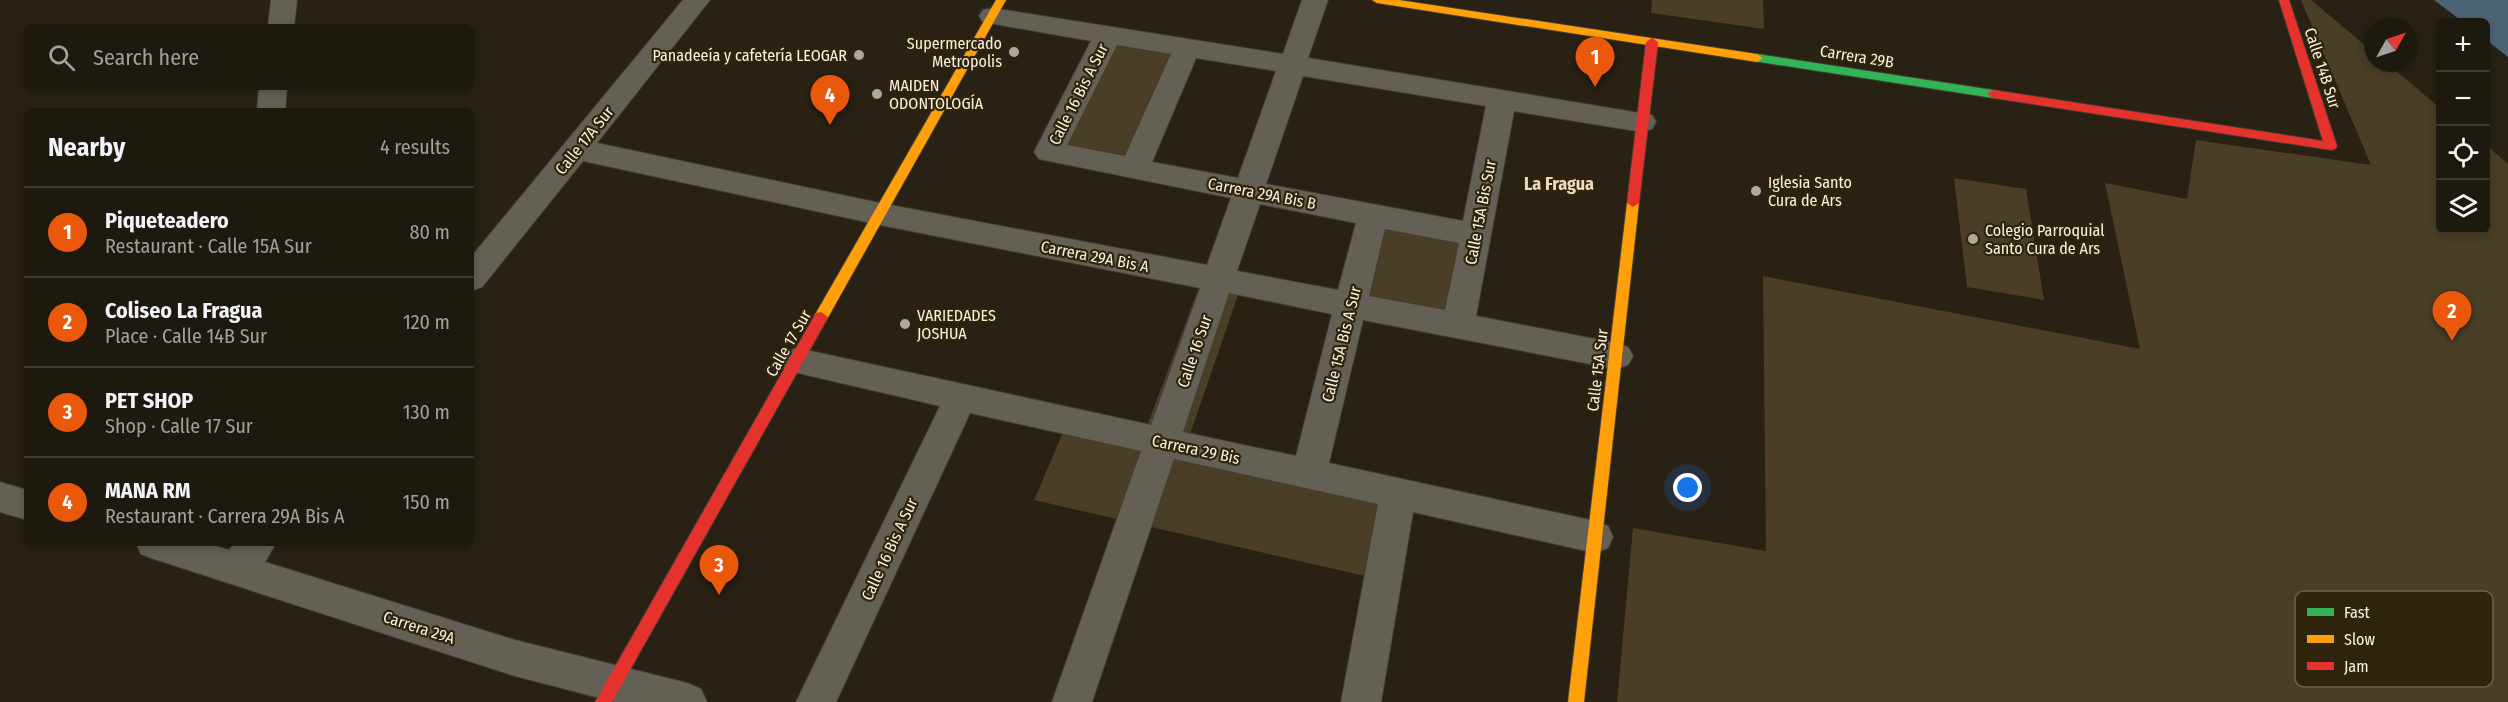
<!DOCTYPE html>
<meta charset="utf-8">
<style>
body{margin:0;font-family:"Fira Sans Condensed",sans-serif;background:#2b261d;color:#f1f3f6}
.controls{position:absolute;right:18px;top:18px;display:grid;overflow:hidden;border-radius:9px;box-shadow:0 3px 9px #0003}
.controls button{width:54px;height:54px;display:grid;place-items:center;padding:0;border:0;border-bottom:2px solid #3c382f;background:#1e190f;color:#f1f3f6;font:30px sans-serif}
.compass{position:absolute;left:2364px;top:18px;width:54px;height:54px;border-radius:50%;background:#1e190f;box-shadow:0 3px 9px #0003;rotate:50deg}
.you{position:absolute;left:1688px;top:488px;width:21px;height:21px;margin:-15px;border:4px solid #fff;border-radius:50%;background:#1a73e8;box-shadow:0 0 0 9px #1a73e833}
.badge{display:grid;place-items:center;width:39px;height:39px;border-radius:50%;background:#ea580c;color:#fff;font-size:20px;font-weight:700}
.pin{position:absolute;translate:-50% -50px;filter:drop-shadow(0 2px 3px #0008)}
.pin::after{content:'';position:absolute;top:32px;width:21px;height:18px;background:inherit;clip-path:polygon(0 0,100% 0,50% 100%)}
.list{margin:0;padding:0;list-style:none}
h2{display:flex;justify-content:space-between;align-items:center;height:78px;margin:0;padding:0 24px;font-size:26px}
h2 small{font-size:20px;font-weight:400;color:#a1a09e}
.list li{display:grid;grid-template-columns:39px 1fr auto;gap:18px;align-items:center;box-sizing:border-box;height:90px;padding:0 24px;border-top:2px solid #3c382f}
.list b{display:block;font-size:22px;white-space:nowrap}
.list p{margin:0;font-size:20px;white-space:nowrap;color:#a1a09e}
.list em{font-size:20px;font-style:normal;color:#a1a09e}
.icon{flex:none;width:33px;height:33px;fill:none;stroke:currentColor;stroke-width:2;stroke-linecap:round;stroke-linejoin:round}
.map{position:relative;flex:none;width:2508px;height:702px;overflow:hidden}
.search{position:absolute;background:#1e190f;box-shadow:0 3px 9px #0003;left:24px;top:24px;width:450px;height:66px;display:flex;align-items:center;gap:15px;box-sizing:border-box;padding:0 21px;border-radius:9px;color:#a1a09e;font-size:22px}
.panel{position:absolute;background:#1e190f;box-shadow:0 3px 9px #0003;left:24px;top:108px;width:450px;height:438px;border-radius:9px}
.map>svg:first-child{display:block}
.green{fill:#4a3e26}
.water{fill:#4b6475}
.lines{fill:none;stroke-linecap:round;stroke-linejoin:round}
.street-casing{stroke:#433d33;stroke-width:2}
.fast-casing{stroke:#433d33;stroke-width:2}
.slow-casing{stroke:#433d33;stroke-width:2}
.jam-casing{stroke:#433d33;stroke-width:2}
.street{fill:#656056;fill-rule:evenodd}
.fast{fill:#30b455;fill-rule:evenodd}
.slow{fill:#ff9f0a;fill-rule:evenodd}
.jam{fill:#e5322d;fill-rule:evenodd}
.poi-dot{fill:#b0a89a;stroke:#30240c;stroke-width:2}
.labels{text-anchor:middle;stroke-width:4.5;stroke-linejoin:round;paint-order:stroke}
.poi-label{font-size:16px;fill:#f9f1e2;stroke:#30240c;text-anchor:start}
.street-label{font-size:16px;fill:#f9f1e2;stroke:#30240c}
.neighbourhood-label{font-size:18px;font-weight:bold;fill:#ebdbbf;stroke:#30240c}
.key{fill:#30240c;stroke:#6c624c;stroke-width:1.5}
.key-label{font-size:16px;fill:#f9f1e2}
</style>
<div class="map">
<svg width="2508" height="702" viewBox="0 0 2508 702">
<rect width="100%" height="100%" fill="#282114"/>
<g class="green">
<polygon points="1652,0 1763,0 1764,29 1651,13"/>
<polygon points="2301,0 2311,0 2373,52 2373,63 2387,63 2440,108 2440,230 2486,230 2486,145 2508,164 2508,702 1617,702 1633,528 1766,551 1763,276 2140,349 2105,183 2187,199 2196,140 2371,165"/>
<polygon points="1111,38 1183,49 1134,165 1051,152"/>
<polygon points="1954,178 2026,189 2044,300 1967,287"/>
<polygon points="1373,214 1475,235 1458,326 1350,305"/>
<polygon points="1199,287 1238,295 1186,446 1398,493 1382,580 1034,500 1068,421 1147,426"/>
</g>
<polygon class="water" points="2434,0 2508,0 2508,57 2486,40 2486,22 2463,22"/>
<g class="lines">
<g class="street-casing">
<g id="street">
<polygon points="271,0 297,0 294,27 268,27"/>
<path d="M 683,0 L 710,0 L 597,143 L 880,203 L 1207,265 L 1231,198 L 1039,159 L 1034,152 L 1091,41 L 983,22 L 979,16 L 983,10 L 992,8 L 1283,54 L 1302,0 L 1328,0 L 1308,58 L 1652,115 L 1656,122 L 1652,129 L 1642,132 L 1514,111 L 1476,316 L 1616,343 L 1628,347 L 1633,356 L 1628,365 L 1616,369 L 1363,320 L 1329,463 L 1595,521 L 1608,526 L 1613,537 L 1608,548 L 1595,553 L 1413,512 L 1381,702 L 1341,702 L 1378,504 L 1174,459 L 1092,702 L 1052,702 L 1141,451 L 970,413 L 836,702 L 796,702 L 940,406 L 785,370 L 780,361 L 785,352 L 797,348 L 1151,425 L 1200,288 L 880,225 L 583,161 L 482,287 L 471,291 L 471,257 ZM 1117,45 L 1171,54 L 1125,156 L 1067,145 ZM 1196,58 L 1276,71 L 1238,178 L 1152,162 ZM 1303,76 L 1486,106 L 1463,221 L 1266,184 ZM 1260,204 L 1356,223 L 1338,290 L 1237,271 ZM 1385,229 L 1459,243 L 1445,310 L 1369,296 ZM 1229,293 L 1332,314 L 1296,456 L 1183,432 Z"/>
<polygon points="259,87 287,87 285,111 257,111"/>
<polygon points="0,482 27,490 27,520 0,512"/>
<polygon points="136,543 205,543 229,550 235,543 276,543 265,562 515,640 687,683 701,689 707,702 615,702 515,676 154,559 141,554"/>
</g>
</g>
<g class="fast-casing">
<polygon id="fast" points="1757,54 1993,90 1999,94 1993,98 1753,61 1751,58"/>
</g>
<g class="slow-casing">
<g id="slow">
<polygon points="996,0 1006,0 826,321 816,321 814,317 816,313"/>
<polygon points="1372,0 1399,0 1757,54 1763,58 1757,62 1377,3"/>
<polygon points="1633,199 1639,203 1584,702 1568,702 1627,203"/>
</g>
</g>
<g class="jam-casing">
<g id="jam">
<polygon points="2279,0 2289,0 2337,146 2335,149 2331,150 1993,98 1987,94 1993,90 2323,141"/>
<polygon points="1652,38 1658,42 1639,203 1633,207 1627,203 1646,42"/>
<polygon points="821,312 828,317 826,321 612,702 595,702 816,313"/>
</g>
</g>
<use href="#street" class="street"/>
<use href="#fast" class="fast"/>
<use href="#slow" class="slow"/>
<use href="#jam" class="jam"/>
</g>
<g class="poi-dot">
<circle cx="1014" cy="52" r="6"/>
<circle cx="859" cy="55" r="6"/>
<circle cx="877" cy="94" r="6"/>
<circle cx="1756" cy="191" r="6"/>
<circle cx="1973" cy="239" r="6"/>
<circle cx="905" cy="324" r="6"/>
</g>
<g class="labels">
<g class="poi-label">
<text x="1002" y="49" text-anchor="end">Supermercado<tspan x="1002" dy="18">Metropolis</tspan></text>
<text x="847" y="61" text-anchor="end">Panadeeía y cafetería LEOGAR</text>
<text x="889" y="91">MAIDEN<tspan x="889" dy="18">ODONTOLOGÍA</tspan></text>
<text x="1768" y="188">Iglesia Santo<tspan x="1768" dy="18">Cura de Ars</tspan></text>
<text x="1985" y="236">Colegio Parroquial<tspan x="1985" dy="18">Santo Cura de Ars</tspan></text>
<text x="917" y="321">VARIEDADES<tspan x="917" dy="18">JOSHUA</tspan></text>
</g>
<g class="street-label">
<text transform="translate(1857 56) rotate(9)" y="6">Carrera 29B</text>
<text transform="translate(2323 68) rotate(72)" y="6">Calle 14B Sur</text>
<text transform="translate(1078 94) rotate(-63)" y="6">Calle 16 Bis A Sur</text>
<text transform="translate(584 140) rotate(-51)" y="6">Calle 17A Sur</text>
<text transform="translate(1262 193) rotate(11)" y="6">Carrera 29A Bis B</text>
<text transform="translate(1480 212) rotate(-79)" y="6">Calle 15A Bis Sur</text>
<text transform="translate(1095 256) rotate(11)" y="6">Carrera 29A Bis A</text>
<text transform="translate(788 343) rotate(-60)" y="6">Calle 17 Sur</text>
<text transform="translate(1341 344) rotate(-76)" y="6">Calle 15A Bis A Sur</text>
<text transform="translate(1194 351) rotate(-71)" y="6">Calle 16 Sur</text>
<text transform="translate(1597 370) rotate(-83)" y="6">Calle 15A Sur</text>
<text transform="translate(1196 449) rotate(12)" y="6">Carrera 29 Bis</text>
<text transform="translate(889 549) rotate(-65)" y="6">Calle 16 Bis A Sur</text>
<text transform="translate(419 627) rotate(18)" y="6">Carrera 29A</text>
</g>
<g class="neighbourhood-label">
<text x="1559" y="190">La Fragua</text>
</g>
</g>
<rect x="2295" y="591" width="198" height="96" rx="9" class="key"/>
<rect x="2307" y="608" width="27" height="8" fill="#30b455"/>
<rect x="2307" y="635" width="27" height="8" fill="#ff9f0a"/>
<rect x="2307" y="662" width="27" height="8" fill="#e5322d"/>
<g class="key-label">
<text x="2344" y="618">Fast</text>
<text x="2344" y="645">Slow</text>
<text x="2344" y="672">Jam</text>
</g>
</svg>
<div class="controls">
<button>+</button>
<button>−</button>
<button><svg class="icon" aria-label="locate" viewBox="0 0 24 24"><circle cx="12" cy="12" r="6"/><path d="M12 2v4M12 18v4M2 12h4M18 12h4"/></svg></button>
<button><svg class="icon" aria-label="layers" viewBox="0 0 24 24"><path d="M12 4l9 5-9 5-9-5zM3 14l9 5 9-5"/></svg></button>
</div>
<svg class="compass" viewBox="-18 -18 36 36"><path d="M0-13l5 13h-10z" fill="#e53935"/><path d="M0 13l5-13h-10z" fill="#a1a09e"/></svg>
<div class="you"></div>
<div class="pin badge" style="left:1595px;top:87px">1</div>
<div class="pin badge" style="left:2452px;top:341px">2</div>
<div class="pin badge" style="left:719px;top:595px">3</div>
<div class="pin badge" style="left:830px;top:125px">4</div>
<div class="search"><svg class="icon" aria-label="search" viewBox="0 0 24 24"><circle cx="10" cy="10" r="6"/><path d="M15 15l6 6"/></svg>Search here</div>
<section class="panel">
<h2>Nearby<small>4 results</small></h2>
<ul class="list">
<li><span class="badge">1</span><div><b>Piqueteadero</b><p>Restaurant · Calle 15A Sur</p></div><em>80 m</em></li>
<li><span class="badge">2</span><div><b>Coliseo La Fragua</b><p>Place · Calle 14B Sur</p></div><em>120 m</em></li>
<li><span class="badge">3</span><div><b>PET SHOP</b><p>Shop · Calle 17 Sur</p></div><em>130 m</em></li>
<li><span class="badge">4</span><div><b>MANA RM</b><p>Restaurant · Carrera 29A Bis A</p></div><em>150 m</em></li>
</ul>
</section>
</div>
